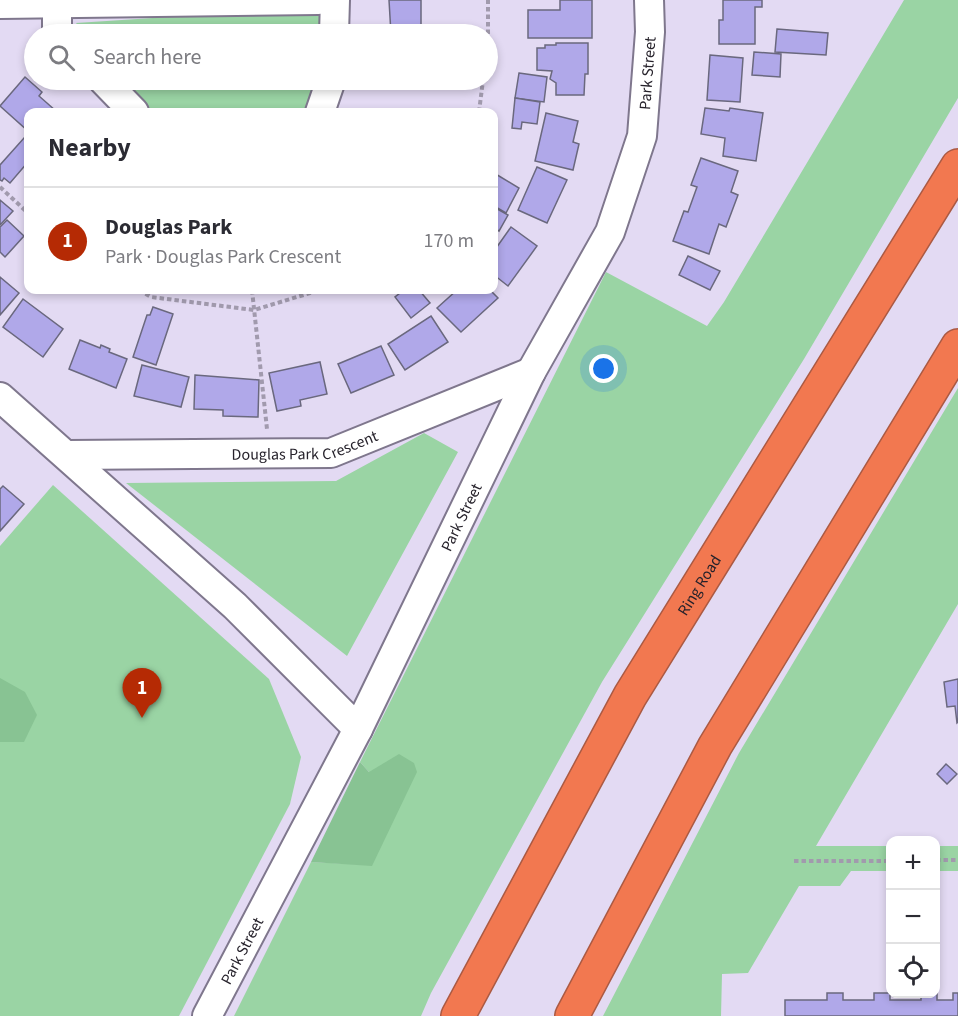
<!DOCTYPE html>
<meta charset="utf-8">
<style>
body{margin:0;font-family:"Source Sans 3",sans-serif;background:#f7f7f7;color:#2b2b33}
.controls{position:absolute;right:18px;bottom:18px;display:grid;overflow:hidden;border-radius:12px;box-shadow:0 3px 9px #0003}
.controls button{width:54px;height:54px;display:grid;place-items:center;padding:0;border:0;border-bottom:2px solid #e1e1e2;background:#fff;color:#2b2b33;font:30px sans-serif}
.you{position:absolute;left:604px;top:369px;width:21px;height:21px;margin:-15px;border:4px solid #fff;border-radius:50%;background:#1a73e8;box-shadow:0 0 0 9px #1a73e833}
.badge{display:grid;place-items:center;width:39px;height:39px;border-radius:50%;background:#b52a04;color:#fff;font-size:20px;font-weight:700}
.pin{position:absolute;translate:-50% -50px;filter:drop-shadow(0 2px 3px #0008)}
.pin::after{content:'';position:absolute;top:32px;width:21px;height:18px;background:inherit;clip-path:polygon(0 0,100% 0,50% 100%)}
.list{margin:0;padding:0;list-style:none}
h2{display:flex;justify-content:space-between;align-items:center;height:78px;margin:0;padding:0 24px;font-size:26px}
h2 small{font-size:20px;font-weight:400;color:#7c7c81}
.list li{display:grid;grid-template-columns:39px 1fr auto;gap:18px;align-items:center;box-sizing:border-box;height:108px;padding:0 24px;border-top:2px solid #e1e1e2}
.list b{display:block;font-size:22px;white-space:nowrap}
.list p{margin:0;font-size:20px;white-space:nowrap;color:#7c7c81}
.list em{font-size:20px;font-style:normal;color:#7c7c81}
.icon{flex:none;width:33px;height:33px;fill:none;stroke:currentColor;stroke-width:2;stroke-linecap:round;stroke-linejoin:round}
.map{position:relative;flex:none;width:958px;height:1016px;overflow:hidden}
.search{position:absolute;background:#fff;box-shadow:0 3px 9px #0003;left:24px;top:24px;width:474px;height:66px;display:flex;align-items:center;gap:15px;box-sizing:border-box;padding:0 21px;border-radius:33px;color:#7c7c81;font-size:22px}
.panel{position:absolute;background:#fff;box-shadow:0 3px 9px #0003;left:24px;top:108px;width:474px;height:186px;border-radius:12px}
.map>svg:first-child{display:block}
.green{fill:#9ad4a4}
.forest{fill:#88c393}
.building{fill:#b0a8e9;stroke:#6a687e;stroke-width:1.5}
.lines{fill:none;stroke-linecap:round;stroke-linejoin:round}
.minor-casing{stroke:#7f778d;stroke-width:32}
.highway-casing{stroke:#ab5a43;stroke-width:36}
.path{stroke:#a19aad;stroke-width:4;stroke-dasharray:4.5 3;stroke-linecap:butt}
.minor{stroke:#fff;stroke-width:28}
.highway{stroke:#f27850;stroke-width:33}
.labels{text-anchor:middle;stroke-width:6;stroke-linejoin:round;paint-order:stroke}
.street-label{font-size:16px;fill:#26222b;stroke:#f0e8fc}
</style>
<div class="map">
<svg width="958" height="1016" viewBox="0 0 958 1016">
<rect width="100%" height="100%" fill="#e3daf3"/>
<g class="green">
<polygon points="904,0 958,0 958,98 804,359 602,682 431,993 421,1016 234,1016 311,862 372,865 369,772 360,762 606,272 707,326 724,302"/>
<polygon points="323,7 323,34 85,34 76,23"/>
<polygon points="122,80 318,80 309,108 303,112 148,112"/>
<polygon points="958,388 958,604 816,846 890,846 890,871 851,871 840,886 799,886 748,973 722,974 721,1016 603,1016 739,753"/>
<polygon points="424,433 458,452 347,656 126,483 336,481"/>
<polygon points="53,485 269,679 301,757 290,804 179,1016 0,1016 0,546"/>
<rect x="936" y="846" width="22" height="25"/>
</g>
<g class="forest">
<polygon points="0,678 25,692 37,715 24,742 0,742"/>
<polygon points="399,754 414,763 417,772 372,866 311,862 360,762 369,772"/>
</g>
<g class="building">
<polygon points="389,0 421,0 421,34 391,34"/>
<polygon points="560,0 592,0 592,38 528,38 528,10 560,10"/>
<polygon points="723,0 762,0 762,7 755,7 755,44 719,44 719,20 723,20"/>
<polygon points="777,29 828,33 826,55 775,52"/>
<polygon points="556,43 588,43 588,74 585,74 584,95 556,95 556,83 550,79 552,71 537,70 537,48 545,48 545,45 556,45"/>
<polygon points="754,52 781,54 780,77 752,75"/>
<polygon points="710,55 743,58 740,102 707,100"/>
<polygon points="519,73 547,77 544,102 515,98"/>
<polygon points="25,77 42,92 39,96 56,111 55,112 28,112 28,131 0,106"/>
<polygon points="515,98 540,102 537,124 522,122 521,129 512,128"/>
<polygon points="705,108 729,111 730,108 763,113 756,161 723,156 725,138 701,134"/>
<polygon points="546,113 578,121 573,142 579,144 573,170 535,161"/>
<polygon points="24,138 28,142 28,162 10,183 4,178 2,181 0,180 0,165"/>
<polygon points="701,158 738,171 731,192 738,195 726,227 719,224 709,254 673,241 684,211 688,212 697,187 691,185"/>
<polygon points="537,167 567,180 547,223 518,210"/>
<polygon points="494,173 519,188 506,213 494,206"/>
<polygon points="0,200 13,211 0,225"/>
<polygon points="494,207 508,215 499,231 494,227"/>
<polygon points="7,220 24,236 5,257 0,252 0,227"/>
<polygon points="511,227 537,246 508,286 494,275 494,251"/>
<polygon points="688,256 720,271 710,290 679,275"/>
<polygon points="0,277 19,293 0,315"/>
<polygon points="404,290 419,290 430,303 411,318 395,297"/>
<polygon points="457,290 490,290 498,298 461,332 437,308"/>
<polygon points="23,299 63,329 43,357 3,327"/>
<polygon points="153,307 173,314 156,365 133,357 147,315 150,315"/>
<polygon points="431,316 448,342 405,370 388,344"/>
<polygon points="80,340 100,348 101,345 110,349 109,352 127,359 116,388 69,369"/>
<polygon points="381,346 394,375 351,393 338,364"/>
<polygon points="320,362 327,394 300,400 301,406 277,411 269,373"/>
<polygon points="142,365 189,377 181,407 134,396"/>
<polygon points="195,375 259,380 258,417 223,416 223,410 194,409"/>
<polygon points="3,486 24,504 0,531 0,489"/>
<polygon points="958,679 958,722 957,723 955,706 947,707 944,682"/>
<polygon points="946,764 957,774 947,784 937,774"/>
<polygon points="827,993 843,993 843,1000 874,1000 874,993 890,993 890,1000 921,1000 921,994 937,993 937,1000 953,1000 953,993 958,993 958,1016 785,1016 785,1000 827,1000"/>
</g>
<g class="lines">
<g class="minor-casing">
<g id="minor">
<polyline points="0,4 318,0"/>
<polyline points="57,4 57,32 60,34"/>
<polyline points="334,34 335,0"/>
<polyline points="103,80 134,112"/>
<polyline points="320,112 331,80"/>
<polyline points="0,397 235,606 358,729"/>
<path id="s1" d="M 68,455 L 331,453 L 531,372"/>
<path id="s2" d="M 207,1016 L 358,729 L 531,372 L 610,232 L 642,136 L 650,32 L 649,0"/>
</g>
</g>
<g class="highway-casing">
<g id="highway">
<path id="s3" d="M 458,1016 L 630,696 L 958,166"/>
<polyline points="572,1016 715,746 958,346"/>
</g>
</g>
<g class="path">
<polyline points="488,49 488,0"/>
<polyline points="479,112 483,80"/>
<polyline points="0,187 28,213"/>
<polyline points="139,290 151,297 254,310 320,290"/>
<polyline points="252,290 267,429"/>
<polyline points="936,860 958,860"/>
<polyline points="794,861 890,861"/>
</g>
<use href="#minor" class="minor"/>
<use href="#highway" class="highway"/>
</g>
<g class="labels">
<g class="street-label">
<text dy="6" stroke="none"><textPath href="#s2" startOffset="1046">Park Street</textPath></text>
<text dy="6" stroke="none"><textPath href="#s1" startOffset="238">Douglas Park Crescent</textPath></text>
<text dy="6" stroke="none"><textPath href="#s2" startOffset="560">Park Street</textPath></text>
<text dy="6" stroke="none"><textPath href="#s3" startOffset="494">Ring Road</textPath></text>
<text dy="6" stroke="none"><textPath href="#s2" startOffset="74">Park Street</textPath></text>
</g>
</g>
</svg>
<div class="controls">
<button>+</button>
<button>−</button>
<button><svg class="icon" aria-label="locate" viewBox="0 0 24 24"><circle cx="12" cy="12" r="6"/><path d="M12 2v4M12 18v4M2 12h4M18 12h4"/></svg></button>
</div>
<div class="you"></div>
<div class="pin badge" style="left:142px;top:718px">1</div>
<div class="search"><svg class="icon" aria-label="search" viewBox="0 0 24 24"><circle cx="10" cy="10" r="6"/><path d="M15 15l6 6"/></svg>Search here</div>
<section class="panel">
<h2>Nearby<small></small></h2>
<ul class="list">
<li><span class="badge">1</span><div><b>Douglas Park</b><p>Park · Douglas Park Crescent</p></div><em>170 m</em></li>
</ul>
</section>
</div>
